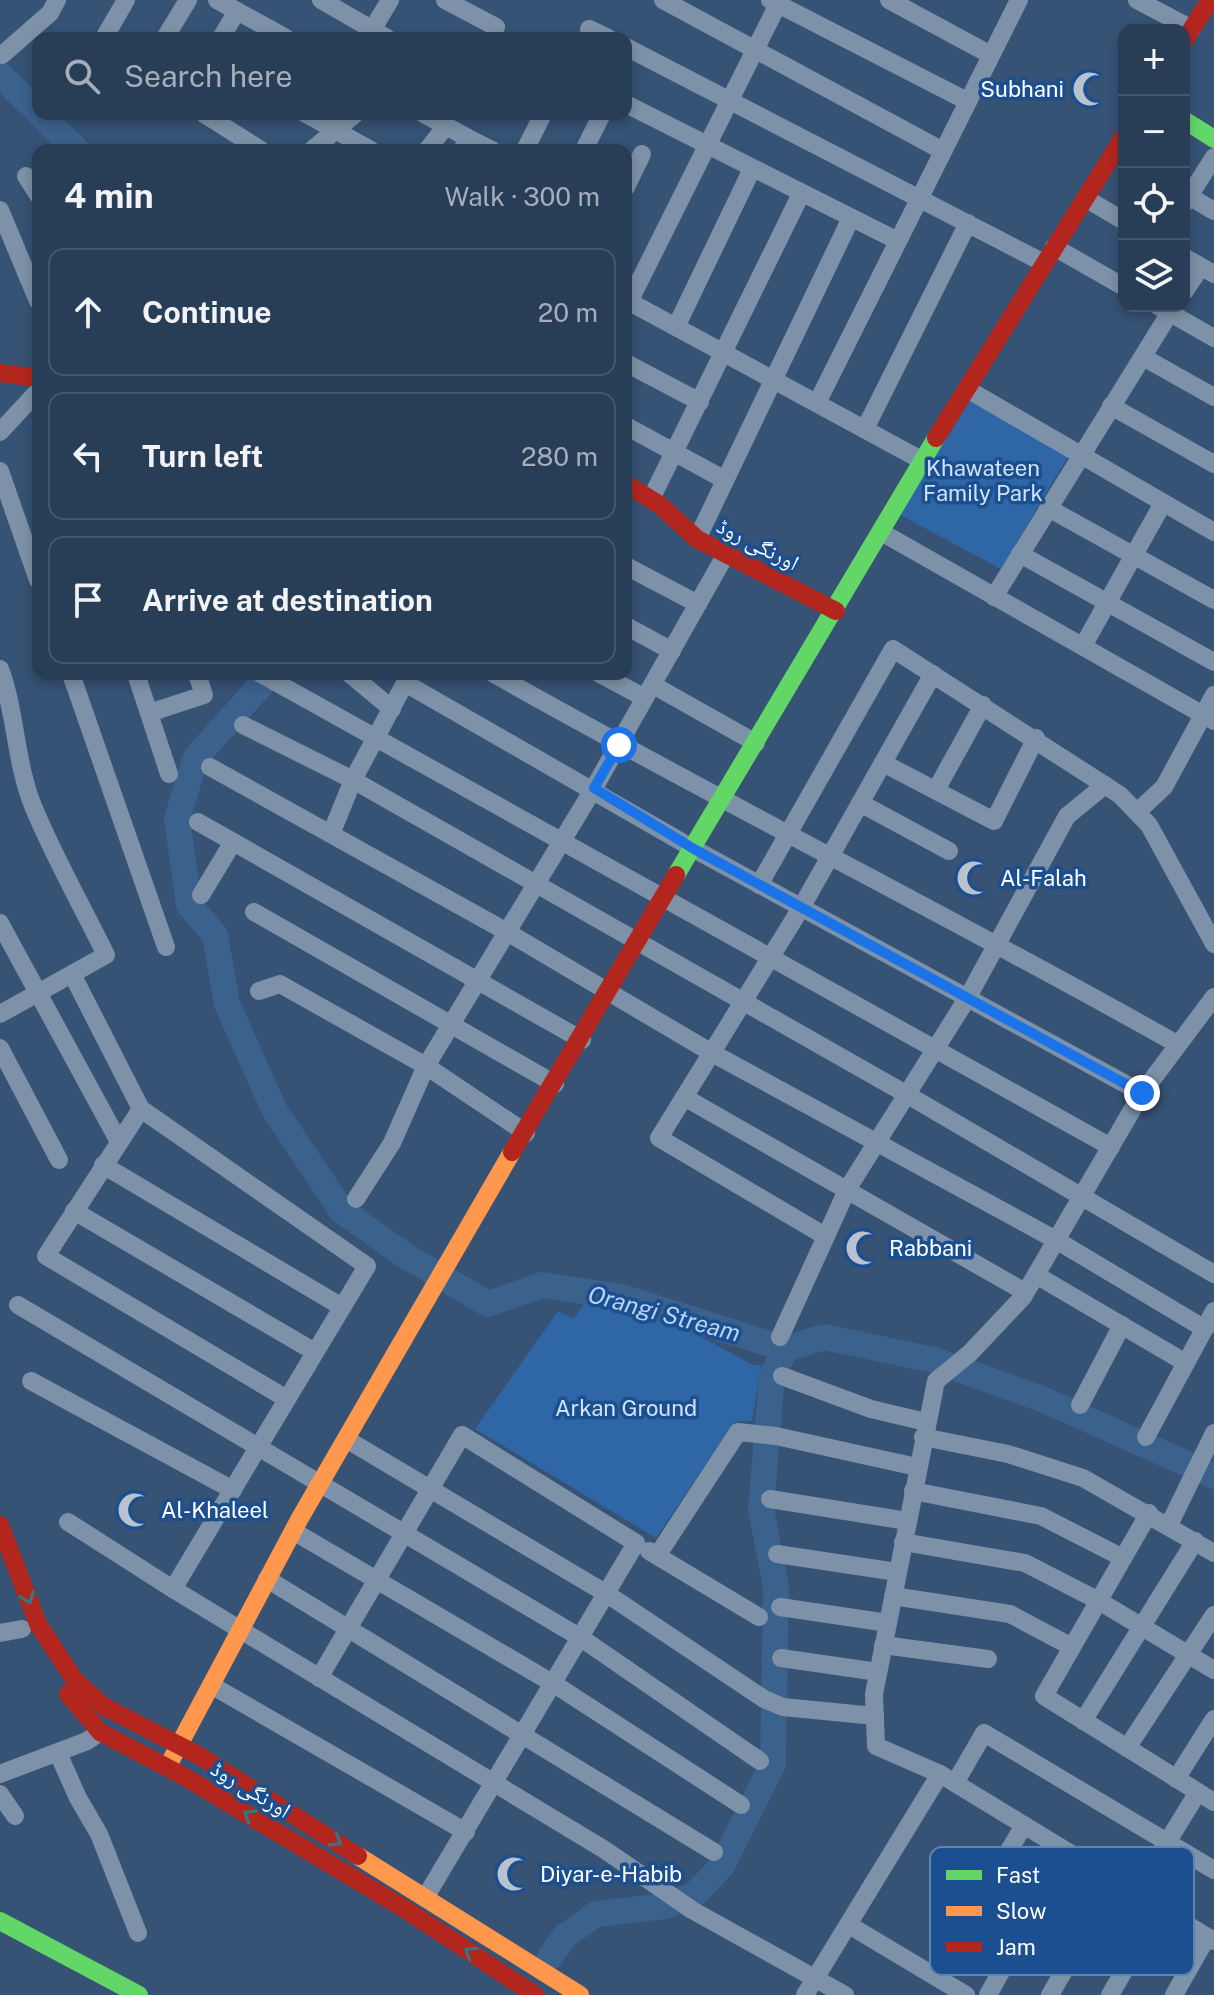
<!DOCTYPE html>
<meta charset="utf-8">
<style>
body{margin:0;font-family:"Public Sans","Noto Naskh Arabic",sans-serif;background:#344961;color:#f1f3f6}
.controls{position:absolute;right:24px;top:24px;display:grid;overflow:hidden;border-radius:16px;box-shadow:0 4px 12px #0003}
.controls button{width:72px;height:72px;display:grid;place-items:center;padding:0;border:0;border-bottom:2px solid #44576d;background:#283e57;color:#f1f3f6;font:40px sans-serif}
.stop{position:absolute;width:24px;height:24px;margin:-18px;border:6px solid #1a73e8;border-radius:50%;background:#fff}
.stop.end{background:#1a73e8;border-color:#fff;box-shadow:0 2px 8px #0008}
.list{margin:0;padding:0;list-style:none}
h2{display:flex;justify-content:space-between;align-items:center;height:104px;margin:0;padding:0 32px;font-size:34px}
h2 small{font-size:26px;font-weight:400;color:#a5aeba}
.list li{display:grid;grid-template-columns:52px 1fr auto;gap:24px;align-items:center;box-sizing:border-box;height:128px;margin:0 16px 16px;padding:0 16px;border:2px solid #44576d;border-radius:16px}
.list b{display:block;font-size:30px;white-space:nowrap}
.list em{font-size:26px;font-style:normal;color:#a5aeba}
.icon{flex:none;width:44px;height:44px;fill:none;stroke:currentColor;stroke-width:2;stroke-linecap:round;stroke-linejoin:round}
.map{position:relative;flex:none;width:1214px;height:1995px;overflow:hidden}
.search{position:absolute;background:#283e57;box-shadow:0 4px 12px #0003;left:32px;top:32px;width:600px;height:88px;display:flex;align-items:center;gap:20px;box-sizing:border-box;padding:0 28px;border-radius:16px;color:#a5aeba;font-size:30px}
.panel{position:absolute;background:#283e57;box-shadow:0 4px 12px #0003;left:32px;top:144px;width:600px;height:536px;border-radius:16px}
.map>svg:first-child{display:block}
.green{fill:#2f66a5}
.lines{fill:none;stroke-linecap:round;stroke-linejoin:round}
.river{stroke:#3b618d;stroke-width:26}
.street{stroke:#7d92a8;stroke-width:18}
.fast{stroke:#63d668;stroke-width:18}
.slow{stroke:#ff974d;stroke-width:18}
.jam{stroke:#b3261e;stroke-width:18}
.oneway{stroke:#317883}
.route{stroke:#1a73e8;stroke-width:10}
.labels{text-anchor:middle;stroke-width:7;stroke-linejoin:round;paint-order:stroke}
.poi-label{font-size:22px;fill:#fff;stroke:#1b4f8f;text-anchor:start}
.park-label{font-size:22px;fill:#cfe3fa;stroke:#1b4f8f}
.street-label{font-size:22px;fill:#fff;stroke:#1b4f8f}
.water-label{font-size:24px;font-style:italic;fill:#b5d3f5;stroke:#1b4f8f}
.key{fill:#1b4f8f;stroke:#5f84b1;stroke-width:2}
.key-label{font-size:22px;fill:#fff}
</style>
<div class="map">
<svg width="1214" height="1995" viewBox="0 0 1214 1995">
<rect width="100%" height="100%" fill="#365274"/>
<g class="green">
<polygon points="967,389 1072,450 1001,569 893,511"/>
<path d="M 584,1303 C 652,1304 696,1335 753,1365 L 761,1365 L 752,1421 L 734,1422 L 656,1538 L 475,1429 L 558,1311 L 574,1319 Z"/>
</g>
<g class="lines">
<g class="river">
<polyline points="0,75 38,112"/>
<polyline points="40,114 77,150"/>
<polyline points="271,674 196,757 177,819 189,905 215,935 227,1004 275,1111 342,1211 406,1256 488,1304 542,1285 621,1297 786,1349 824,1337 934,1360 1042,1399 1214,1476"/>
<polyline points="550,1957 565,1936 596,1914 665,1906 694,1895 722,1866 773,1764 776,1587 761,1509 772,1376 786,1349"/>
</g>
<g class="street">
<polyline points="217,0 286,38"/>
<polyline points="321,0 387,38"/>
<polyline points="445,0 496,27"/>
<polyline points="663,0 943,151"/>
<polyline points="770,0 967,101"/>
<polyline points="889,0 989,54"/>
<polyline points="1137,0 1192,29"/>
<polyline points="589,29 608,38"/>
<polyline points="372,30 390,0"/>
<polyline points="104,38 126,0"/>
<polyline points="165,38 188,0"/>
<polyline points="221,38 237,11"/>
<polyline points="626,47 1044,263"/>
<polyline points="2,55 50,13 57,0"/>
<polyline points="626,104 898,241"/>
<polyline points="204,114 261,150"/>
<polyline points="306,114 371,150"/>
<polyline points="424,114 468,138"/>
<polyline points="312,150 355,114"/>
<polyline points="427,150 446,126"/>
<polyline points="462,150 468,138 492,150"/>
<polyline points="525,150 543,114"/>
<polyline points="584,150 602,114"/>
<polyline points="26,176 38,195"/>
<polyline points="626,187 642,154"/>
<polyline points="1189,196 1214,211"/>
<polyline points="1085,198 1124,221"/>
<polyline points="1184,204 1214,157"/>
<polyline points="0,210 38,301"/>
<polyline points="1054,247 1124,287"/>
<polyline points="1184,257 1214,274"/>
<polyline points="1184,292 1201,267"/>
<polyline points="626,300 923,461"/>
<polyline points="629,302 780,0"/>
<polyline points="1158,306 1214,338"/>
<polyline points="676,327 752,169"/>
<polyline points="1143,357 1214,397"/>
<polyline points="626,363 700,402"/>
<polyline points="967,389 1214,532"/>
<polyline points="817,403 1019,0"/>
<polyline points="1111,406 1214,464"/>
<polyline points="626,426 725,480"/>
<polyline points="865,429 968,223"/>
<polyline points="0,432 38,391"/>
<polyline points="0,471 38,580"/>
<polyline points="651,499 801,194"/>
<polyline points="1048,508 1214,600"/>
<polyline points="881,532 1214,721"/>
<polyline points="697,539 851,218"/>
<polyline points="1020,554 1214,662"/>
<polyline points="626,566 698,604"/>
<polyline points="994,597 1174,306"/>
<polyline points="626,626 672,651"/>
<polyline points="1083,646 1163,503"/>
<path d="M 0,669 C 16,712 15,761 33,806 C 54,857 82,906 106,955 L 0,1014"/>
<polyline points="71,674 166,947"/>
<polyline points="136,674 169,774"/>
<polyline points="261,674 1111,1147"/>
<polyline points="350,674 392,709"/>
<path d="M 494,674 C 720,802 952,917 1177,1044"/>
<polyline points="600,674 645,698"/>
<polyline points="653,685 756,743"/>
<polyline points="149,713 204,695 197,674"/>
<polyline points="243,725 353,780 906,1094 1214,1274"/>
<polyline points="883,763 994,821 1036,738"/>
<polyline points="210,767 507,932 712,1053 1056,1240 1205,1329"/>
<polyline points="936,790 983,705"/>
<polyline points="860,803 949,851"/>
<polyline points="1137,812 1164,787 1214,695"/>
<polyline points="198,822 582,1040"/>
<polyline points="331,834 353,780 405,683 694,849 1142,1093"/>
<polyline points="759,885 893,649 1120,795 1149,825 1214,944"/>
<polyline points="201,895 233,842"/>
<polyline points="254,912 555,1084"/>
<polyline points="0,923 118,1140"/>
<polyline points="72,974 141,1109 367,1266 173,1589 605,1850 692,1910 845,1995"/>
<polyline points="259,991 280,984 426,1066 526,1133"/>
<polyline points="1214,997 1142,1093 1023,1297 970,1353 936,1381 874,1694 876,1746 940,1774 1214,1941"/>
<polyline points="0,1048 59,1160"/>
<polyline points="684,1097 1025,1292"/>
<polyline points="141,1109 46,1256 287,1399"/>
<polyline points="103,1165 342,1307"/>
<polyline points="356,1199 392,1143 426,1066 594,788 726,554"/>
<polyline points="74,1211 315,1352"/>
<polyline points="825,1236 659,1138 801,908 933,674"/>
<polyline points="1036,1275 1186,1363"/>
<polyline points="18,1305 581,1638 760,1761"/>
<polyline points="780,1337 848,1188 968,997 1067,816 1105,785"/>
<polyline points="782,1376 871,1409 926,1422"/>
<polyline points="31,1381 233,1490"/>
<polyline points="1080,1405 1122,1325"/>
<polyline points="923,1437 1008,1454 1083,1478 1214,1553"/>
<polyline points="1146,1437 1214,1311"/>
<polyline points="346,1439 607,1594 764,1699 783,1707 875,1716"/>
<polyline points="913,1491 1041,1516 1123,1558"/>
<polyline points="770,1499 907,1521"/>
<polyline points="1149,1513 1044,1696 1214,1802"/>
<polyline points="68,1522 173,1589"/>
<polyline points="1169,1525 1214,1433"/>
<polyline points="293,1531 554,1684 741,1805"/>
<polyline points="903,1542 1025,1563 1099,1601 1214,1670"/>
<polyline points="649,1551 759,1617"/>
<polyline points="777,1554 897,1572"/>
<polyline points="657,1556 738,1432 776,1436 917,1467"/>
<polyline points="267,1579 714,1852"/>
<polyline points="893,1596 1010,1614 1072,1647"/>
<polyline points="780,1607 888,1623"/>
<polyline points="0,1633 22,1629"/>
<polyline points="883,1645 988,1659"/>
<polyline points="781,1658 878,1672"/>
<polyline points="319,1678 462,1435 636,1543 425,1898"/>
<polyline points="211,1685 466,1832"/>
<polyline points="1083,1721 1195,1541"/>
<polyline points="1127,1748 1214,1615"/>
<polyline points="58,1753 78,1798 99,1834 138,1933"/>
<polyline points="0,1774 87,1741 100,1732"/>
<polyline points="1176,1779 1214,1719"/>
<polyline points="955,1783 984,1733 1214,1870"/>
<polyline points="0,1794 15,1816"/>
<polyline points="1136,1893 1198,1792"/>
<polyline points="849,1925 966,1995"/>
<polyline points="935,1976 1024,1825"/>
<polyline points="805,1995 940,1774"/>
<polyline points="988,1995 1068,1852"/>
<polyline points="1050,1995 1116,1881"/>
<polyline points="1110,1995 1160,1909"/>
<polyline points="1174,1995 1207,1937"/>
</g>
<g class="fast">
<polyline points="1184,120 1214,139"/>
<polyline points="676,875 936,438"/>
<polyline points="0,1921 139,1995"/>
</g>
<g class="slow">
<polyline points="170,1762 300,1518 512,1152"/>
<polyline points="358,1856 580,1995"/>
</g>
<g class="jam">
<polyline points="1184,41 1210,0"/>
<polyline points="0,373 38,378"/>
<polyline points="936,438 1124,136"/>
<polyline points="626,484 660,505 697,539 836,611"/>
<polyline points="512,1152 676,875"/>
<polyline points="0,1525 38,1624 74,1679 103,1706 198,1755 358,1856"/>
<polyline points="68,1694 100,1732 185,1777 403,1908 535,1995"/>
</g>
</g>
<defs><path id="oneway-chevron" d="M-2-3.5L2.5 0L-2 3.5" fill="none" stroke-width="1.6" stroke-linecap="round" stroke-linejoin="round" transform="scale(2)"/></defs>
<g class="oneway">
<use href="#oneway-chevron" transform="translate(28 1598) rotate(69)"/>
<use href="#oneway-chevron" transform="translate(249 1815) rotate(-149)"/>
<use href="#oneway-chevron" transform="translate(336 1841) rotate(32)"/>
<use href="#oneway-chevron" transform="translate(470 1952) rotate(-147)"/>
</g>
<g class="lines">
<polyline class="route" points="619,745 594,788 694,849 1142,1093"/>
</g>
<defs>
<g id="mosque-bare" transform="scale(2.76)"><path d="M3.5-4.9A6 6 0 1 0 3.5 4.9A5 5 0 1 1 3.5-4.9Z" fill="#b9c2ce" stroke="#1b4f8f" stroke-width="2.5" paint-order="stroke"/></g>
</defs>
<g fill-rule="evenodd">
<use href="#mosque-bare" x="1090" y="89"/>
<use href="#mosque-bare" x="974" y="878"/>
<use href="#mosque-bare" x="863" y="1248"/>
<use href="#mosque-bare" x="135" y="1510"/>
<use href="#mosque-bare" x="514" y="1874"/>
</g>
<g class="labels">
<g class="poi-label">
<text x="1064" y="97" text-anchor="end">Subhani</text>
<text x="1000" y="886">Al-Falah</text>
<text x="889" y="1256">Rabbani</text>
<text x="161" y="1518">Al-Khaleel</text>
<text x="540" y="1882">Diyar-e-Habib</text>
</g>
<g class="park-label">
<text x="983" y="476">Khawateen<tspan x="983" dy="25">Family Park</tspan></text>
<text x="626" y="1416">Arkan Ground</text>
</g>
<g class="street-label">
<text transform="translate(758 544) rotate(27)" y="8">اورنگی روڈ</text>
<text transform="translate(251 1789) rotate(31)" y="8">اورنگی روڈ</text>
</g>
<g class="water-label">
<text transform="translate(664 1314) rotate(15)" y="8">Orangi Stream</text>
</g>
</g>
<rect x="930" y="1847" width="264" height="128" rx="12" class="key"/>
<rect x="946" y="1870" width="36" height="10" fill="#63d668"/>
<rect x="946" y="1906" width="36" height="10" fill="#ff974d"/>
<rect x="946" y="1942" width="36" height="10" fill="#b3261e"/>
<g class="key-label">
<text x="996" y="1883">Fast</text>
<text x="996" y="1919">Slow</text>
<text x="996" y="1955">Jam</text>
</g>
</svg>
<div class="controls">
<button>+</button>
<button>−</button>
<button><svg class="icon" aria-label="locate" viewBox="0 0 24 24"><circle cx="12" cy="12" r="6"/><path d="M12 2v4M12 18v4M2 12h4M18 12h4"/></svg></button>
<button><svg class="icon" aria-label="layers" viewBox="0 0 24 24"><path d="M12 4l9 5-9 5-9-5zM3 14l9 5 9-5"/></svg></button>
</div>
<div class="stop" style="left:619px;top:745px"></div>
<div class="stop end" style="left:1142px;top:1093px"></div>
<div class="search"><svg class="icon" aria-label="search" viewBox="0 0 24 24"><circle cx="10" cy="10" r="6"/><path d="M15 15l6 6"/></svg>Search here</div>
<section class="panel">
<h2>4 min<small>Walk · 300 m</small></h2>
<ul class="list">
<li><svg class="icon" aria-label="ahead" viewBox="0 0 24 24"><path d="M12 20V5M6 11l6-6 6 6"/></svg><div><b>Continue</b></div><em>20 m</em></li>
<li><svg class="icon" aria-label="left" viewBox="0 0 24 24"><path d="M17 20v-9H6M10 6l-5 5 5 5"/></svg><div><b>Turn left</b></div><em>280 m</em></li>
<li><svg class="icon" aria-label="arrive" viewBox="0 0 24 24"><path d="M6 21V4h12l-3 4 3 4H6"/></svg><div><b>Arrive at destination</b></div></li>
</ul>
</section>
</div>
